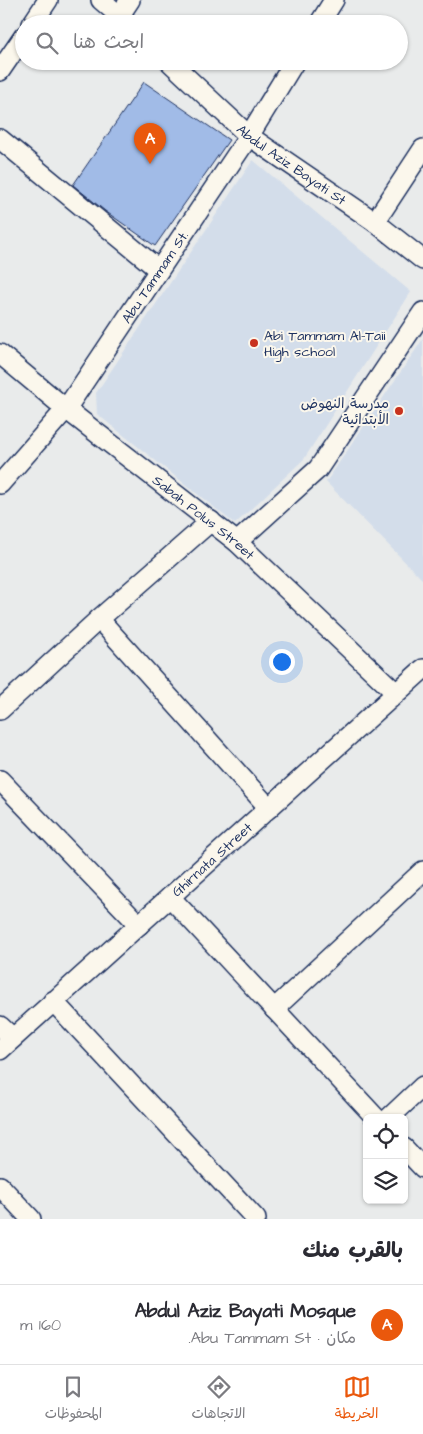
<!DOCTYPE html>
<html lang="ar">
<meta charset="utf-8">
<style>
body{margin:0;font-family:"Architects Daughter","Playpen Sans Arabic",sans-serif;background:#f7f7f7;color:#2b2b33;direction:rtl}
.controls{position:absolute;right:15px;bottom:15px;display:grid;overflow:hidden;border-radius:8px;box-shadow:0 1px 4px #0004}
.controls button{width:45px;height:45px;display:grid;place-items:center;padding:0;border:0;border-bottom:1px solid #e1e1e2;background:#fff;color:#2b2b33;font:25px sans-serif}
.you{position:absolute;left:281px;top:661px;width:18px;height:18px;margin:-12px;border:4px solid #fff;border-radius:50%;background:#1a73e8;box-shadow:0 0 0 8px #1a73e833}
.badge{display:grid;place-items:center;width:32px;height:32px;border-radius:50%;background:#ea580c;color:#fff;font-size:16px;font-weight:700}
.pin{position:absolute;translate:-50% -41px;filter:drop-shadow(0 1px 2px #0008)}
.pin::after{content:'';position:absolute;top:26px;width:18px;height:15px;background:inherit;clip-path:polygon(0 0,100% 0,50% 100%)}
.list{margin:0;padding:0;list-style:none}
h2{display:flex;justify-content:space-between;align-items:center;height:65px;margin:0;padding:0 20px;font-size:21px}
h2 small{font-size:16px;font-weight:400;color:#7c7c81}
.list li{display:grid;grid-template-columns:32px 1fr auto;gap:15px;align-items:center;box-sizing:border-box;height:80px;padding:0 20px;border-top:1px solid #e1e1e2}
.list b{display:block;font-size:19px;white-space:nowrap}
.list p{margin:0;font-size:16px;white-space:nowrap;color:#7c7c81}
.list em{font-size:16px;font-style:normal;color:#7c7c81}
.icon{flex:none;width:28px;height:28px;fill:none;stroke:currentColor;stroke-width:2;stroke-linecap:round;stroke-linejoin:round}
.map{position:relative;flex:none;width:423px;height:1219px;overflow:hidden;direction:ltr}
.search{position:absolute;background:#fff;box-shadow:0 1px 4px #0004;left:15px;right:15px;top:15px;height:55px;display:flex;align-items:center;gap:12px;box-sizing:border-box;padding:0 18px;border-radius:28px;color:#7c7c81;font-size:19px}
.sheet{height:145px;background:#fff}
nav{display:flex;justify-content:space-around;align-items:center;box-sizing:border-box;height:70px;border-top:1px solid #e1e1e2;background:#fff;font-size:14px;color:#7c7c81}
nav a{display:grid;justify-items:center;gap:2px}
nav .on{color:#ea580c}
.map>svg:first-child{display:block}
.built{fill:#d3ddea}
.building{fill:#a1bbe7;stroke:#1b2f5e}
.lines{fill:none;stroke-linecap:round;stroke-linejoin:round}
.street-casing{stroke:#1b2f5e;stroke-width:22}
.street{stroke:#fbf7ec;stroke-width:19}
.poi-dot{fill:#c8321e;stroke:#fbf7ec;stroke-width:2}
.labels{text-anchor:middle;stroke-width:4;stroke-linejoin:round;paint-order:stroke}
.street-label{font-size:14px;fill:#1b2f5e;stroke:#fbf7ec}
.poi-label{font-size:14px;fill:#1b2f5e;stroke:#fbf7ec;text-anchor:start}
</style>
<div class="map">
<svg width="423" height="1219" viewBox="0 0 423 1219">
<rect width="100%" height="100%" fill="#e9ebeb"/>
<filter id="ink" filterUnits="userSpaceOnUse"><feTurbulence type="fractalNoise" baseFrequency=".02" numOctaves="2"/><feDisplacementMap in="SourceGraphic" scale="10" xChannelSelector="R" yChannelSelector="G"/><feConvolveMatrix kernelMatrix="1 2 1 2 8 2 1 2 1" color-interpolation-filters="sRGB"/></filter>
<g filter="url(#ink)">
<g class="built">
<polygon points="253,160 411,292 304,459 235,524 97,414 96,393"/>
<polygon points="423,339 423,580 326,482"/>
</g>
<polygon class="building" points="144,82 229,140 155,246 105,211 73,185"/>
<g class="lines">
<g class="street-casing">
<g id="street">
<polyline points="101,0 129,24"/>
<polyline points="120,15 130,0"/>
<polyline points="32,24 48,0"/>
<polyline points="319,24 334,0"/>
<path id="s1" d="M 169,61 L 249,136 L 375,222 L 423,260"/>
<polyline points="0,71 24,36"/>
<polyline points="0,139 159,270"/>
<polyline points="375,222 423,149"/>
<path id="s2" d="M 0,354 L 66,409 L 237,542 L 396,693"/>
<path id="s3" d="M 0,484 L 66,409 L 249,136 L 295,61"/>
<polyline points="237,542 318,469 423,312"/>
<polyline points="99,619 269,808"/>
<polyline points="0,710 99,619 211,521"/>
<polyline points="0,780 139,925"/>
<polyline points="170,897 376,1118"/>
<polyline points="53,1001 256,1219"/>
<polyline points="274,1009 423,871"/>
<polyline points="0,1026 13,1038"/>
<path id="s4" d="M 0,1050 L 423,669"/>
<polyline points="389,1118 423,1086"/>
<polyline points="404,1148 423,1168"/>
<polyline points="0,1186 31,1219"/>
</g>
</g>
<use href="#street" class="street"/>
</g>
</g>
<g class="poi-dot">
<circle cx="254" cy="343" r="5"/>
<circle cx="399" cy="411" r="5"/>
</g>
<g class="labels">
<g class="street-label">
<text dy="5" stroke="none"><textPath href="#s1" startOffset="161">Abdul Aziz Bayati St</textPath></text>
<text dy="5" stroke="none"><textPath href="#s3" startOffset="259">Abu Tammam St.</textPath></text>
<text dy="5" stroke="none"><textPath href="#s2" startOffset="261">Sabah Polus Street</textPath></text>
<text dy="5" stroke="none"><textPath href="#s4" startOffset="285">Ghirnata Street</textPath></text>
</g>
<g class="poi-label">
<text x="264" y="340">Abi Tammam Al-Taii<tspan x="264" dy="16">High school</tspan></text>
<text x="389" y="408" text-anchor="end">مدرسة النهوض<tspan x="389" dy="16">الأبتدائية</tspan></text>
</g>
</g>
</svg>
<div class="controls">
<button><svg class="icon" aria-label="locate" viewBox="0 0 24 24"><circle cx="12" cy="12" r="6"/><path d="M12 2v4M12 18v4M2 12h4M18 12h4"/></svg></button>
<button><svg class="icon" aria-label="layers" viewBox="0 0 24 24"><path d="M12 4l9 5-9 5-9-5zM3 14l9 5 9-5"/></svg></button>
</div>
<div class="you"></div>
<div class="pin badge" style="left:150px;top:164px">A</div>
<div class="search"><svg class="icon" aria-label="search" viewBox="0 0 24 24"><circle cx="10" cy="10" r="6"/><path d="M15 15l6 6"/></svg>ابحث هنا</div>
</div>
<section class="sheet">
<h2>بالقرب منك<small></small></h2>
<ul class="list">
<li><span class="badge">A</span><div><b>Abdul Aziz Bayati Mosque</b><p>مكان · Abu Tammam St.</p></div><em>160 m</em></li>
</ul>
</section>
<nav>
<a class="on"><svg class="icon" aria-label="map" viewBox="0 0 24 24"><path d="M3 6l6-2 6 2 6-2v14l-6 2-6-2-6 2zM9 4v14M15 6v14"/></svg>الخريطة</a>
<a><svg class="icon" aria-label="directions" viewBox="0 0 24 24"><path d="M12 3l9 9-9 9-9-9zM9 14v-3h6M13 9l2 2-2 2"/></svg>الاتجاهات</a>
<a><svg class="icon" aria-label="saved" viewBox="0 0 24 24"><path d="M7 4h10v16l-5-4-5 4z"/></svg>المحفوظات</a>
</nav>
